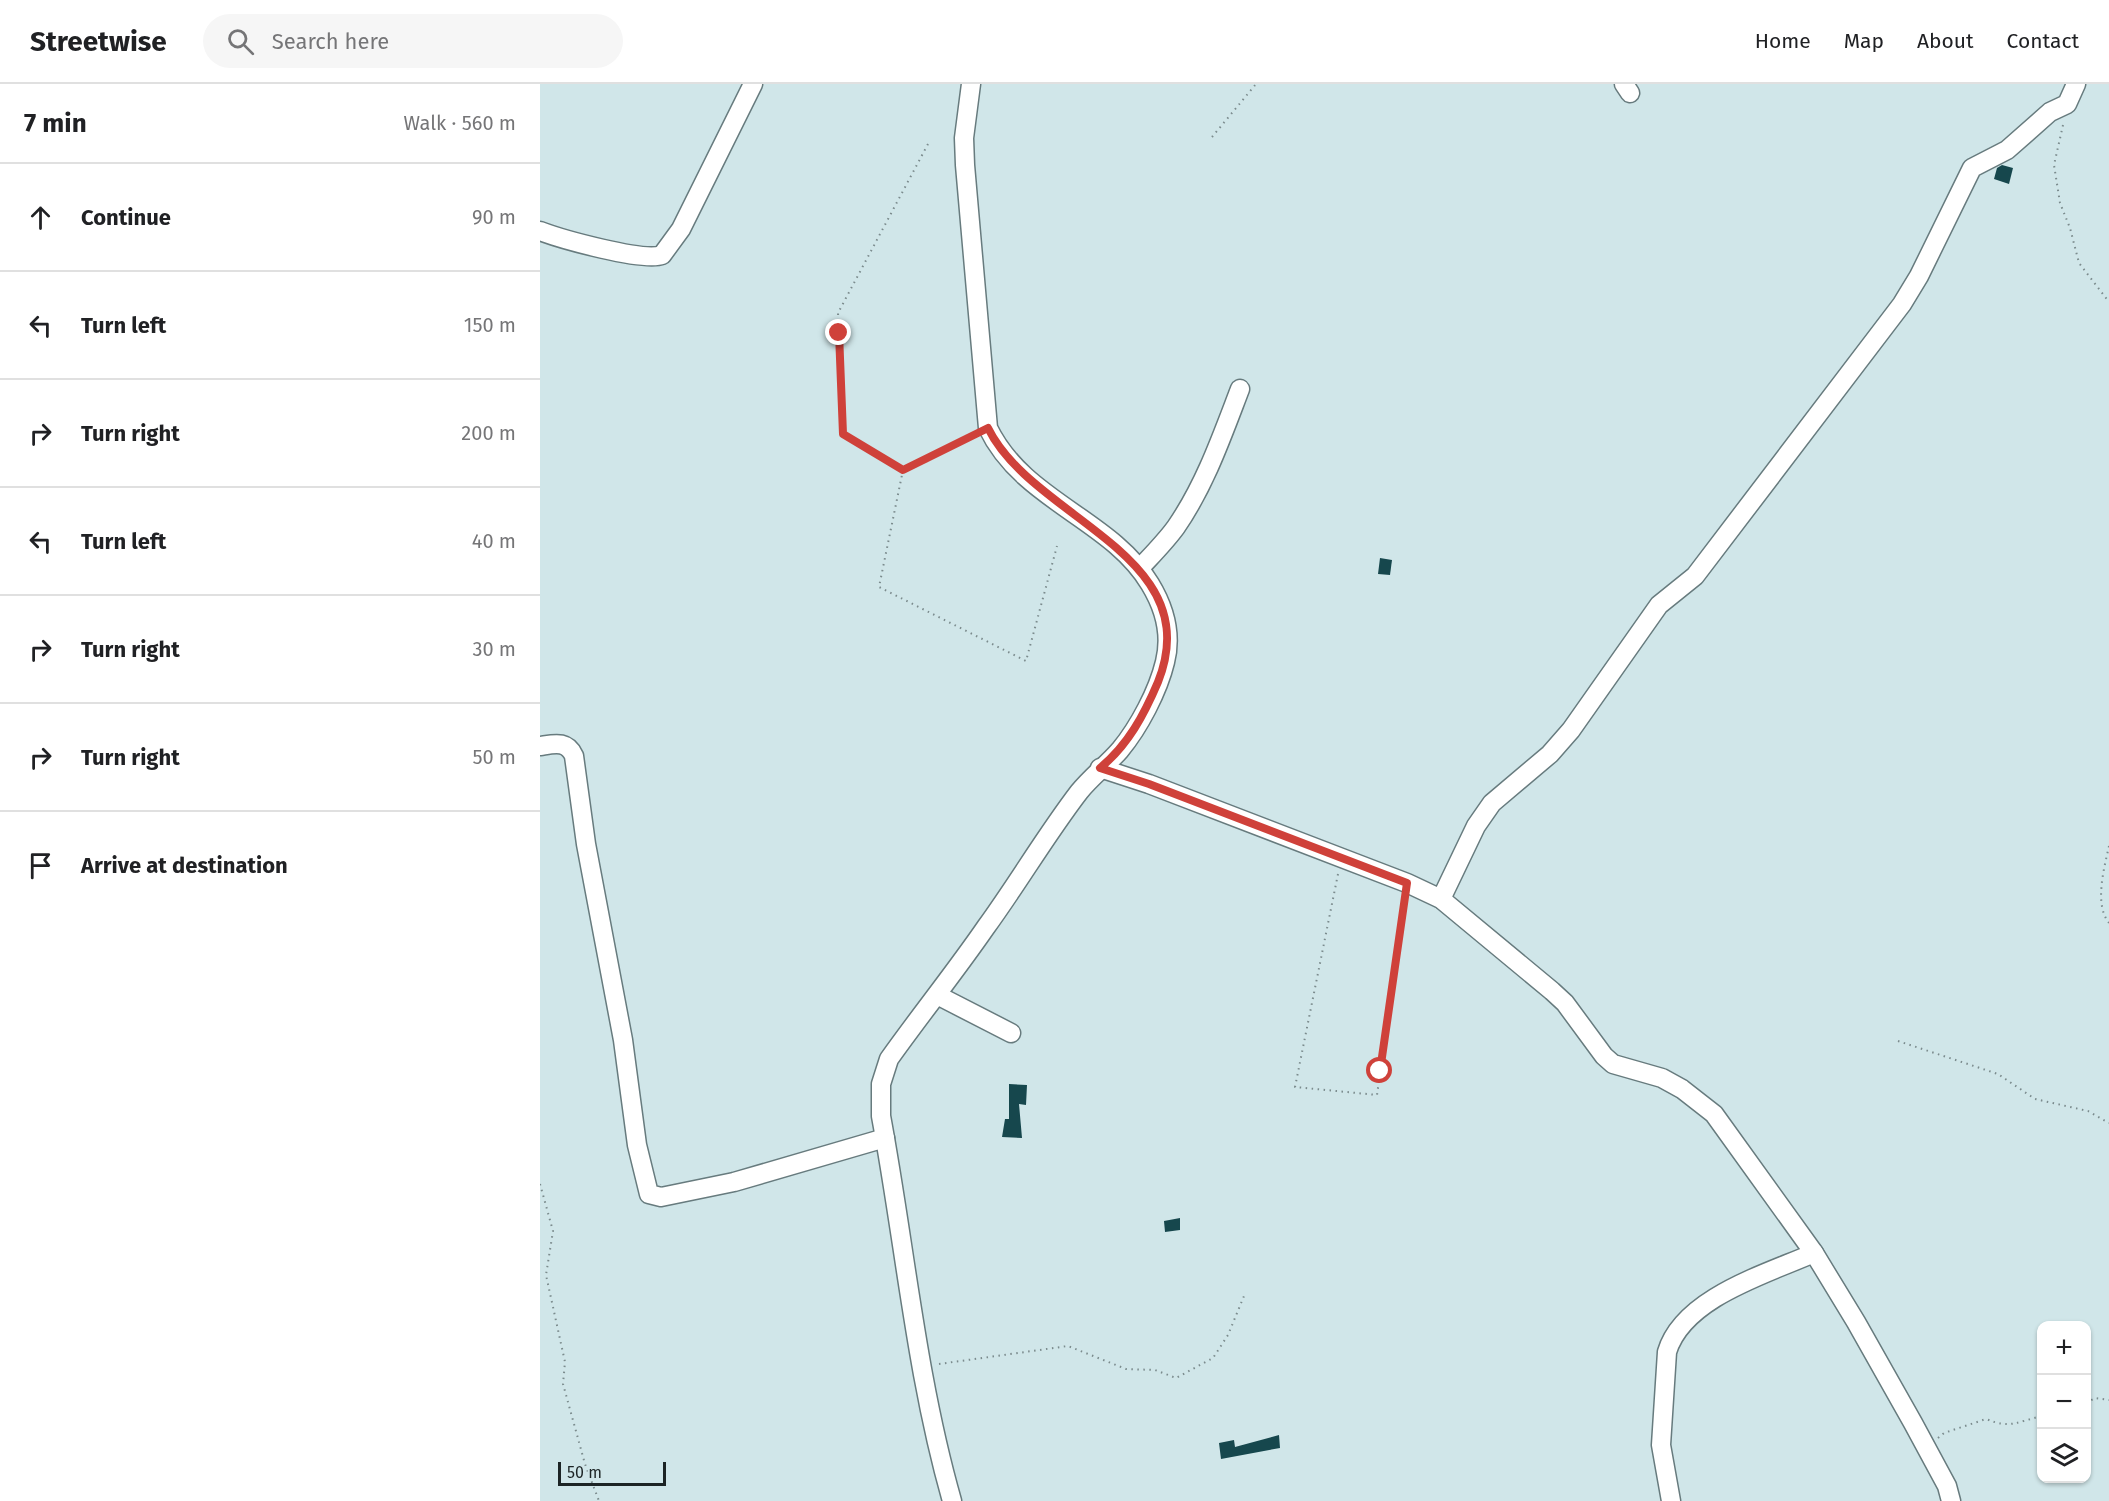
<!DOCTYPE html>
<meta charset="utf-8">
<style>
body{margin:0;font-family:"Fira Sans",sans-serif;background:#f6f6f6;color:#202124}
.controls{position:absolute;right:18px;bottom:18px;display:grid;overflow:hidden;border-radius:12px;box-shadow:0 2px 4px #0004}
.controls button{width:54px;height:54px;display:grid;place-items:center;padding:0;border:0;border-bottom:2px solid #e0e0e0;background:#fff;color:#202124;font:30px sans-serif}
.scale{position:absolute;left:18px;bottom:15px;width:108px;box-sizing:border-box;padding-left:6px;border:3px solid #1c2425;border-top:0;font-size:16px;line-height:21px;white-space:nowrap;color:#1c2425;-webkit-text-stroke:4px #d0e6e9;paint-order:stroke}
.stop{position:absolute;width:18px;height:18px;margin:-14px;border:4px solid #cf413a;border-radius:50%;background:#fff}
.stop.end{background:#cf413a;border-color:#fff;box-shadow:0 2px 6px #0008}
.list{margin:0;padding:0;list-style:none}
h2{display:flex;justify-content:space-between;align-items:center;height:78px;margin:0;padding:0 24px;font-size:26px}
h2 small{font-size:20px;font-weight:400;color:#757577}
.list li{display:grid;grid-template-columns:39px 1fr auto;gap:18px;align-items:center;box-sizing:border-box;height:108px;padding:0 24px;border-top:2px solid #e0e0e0}
.list b{display:block;font-size:22px;white-space:nowrap}
.list em{font-size:20px;font-style:normal;color:#757577}
.icon{flex:none;width:33px;height:33px;fill:none;stroke:currentColor;stroke-width:2;stroke-linecap:round;stroke-linejoin:round}
.map{position:relative;flex:none;width:1569px;height:1417px;overflow:hidden}
header{display:flex;align-items:center;gap:36px;box-sizing:border-box;height:84px;padding:0 30px;background:#fff;border-bottom:2px solid #e0e0e0}
header strong{font-size:28px}
nav{display:flex;gap:33px;margin-inline-start:auto;font-size:21px}
.search{width:420px;height:54px;background:#f6f6f6;display:flex;align-items:center;gap:15px;box-sizing:border-box;padding:0 21px;border-radius:33px;color:#757577;font-size:22px}
main{display:flex}
aside{flex:1;background:#fff}
.map>svg:first-child{display:block}
.building{fill:#16474d}
.lines{fill:none;stroke-linecap:round;stroke-linejoin:round}
.minor-casing{stroke:#677b7e;stroke-width:21}
.path{stroke:#7b8b8d;stroke-width:2;stroke-dasharray:1.5 4.5;stroke-linecap:butt}
.minor{stroke:#fff;stroke-width:18}
.route{stroke:#cf413a;stroke-width:8}
</style>
<header>
<strong>Streetwise</strong>
<div class="search"><svg class="icon" aria-label="search" viewBox="0 0 24 24"><circle cx="10" cy="10" r="6"/><path d="M15 15l6 6"/></svg>Search here</div>
<nav><a>Home</a><a>Map</a><a>About</a><a>Contact</a></nav>
</header>
<main>
<aside>
<h2>7 min<small>Walk · 560 m</small></h2>
<ul class="list">
<li><svg class="icon" aria-label="ahead" viewBox="0 0 24 24"><path d="M12 20V5M6 11l6-6 6 6"/></svg><div><b>Continue</b></div><em>90 m</em></li>
<li><svg class="icon" aria-label="left" viewBox="0 0 24 24"><path d="M17 20v-9H6M10 6l-5 5 5 5"/></svg><div><b>Turn left</b></div><em>150 m</em></li>
<li><svg class="icon" aria-label="right" viewBox="0 0 24 24"><path d="M7 20v-9h11M14 6l5 5-5 5"/></svg><div><b>Turn right</b></div><em>200 m</em></li>
<li><svg class="icon" aria-label="left" viewBox="0 0 24 24"><path d="M17 20v-9H6M10 6l-5 5 5 5"/></svg><div><b>Turn left</b></div><em>40 m</em></li>
<li><svg class="icon" aria-label="right" viewBox="0 0 24 24"><path d="M7 20v-9h11M14 6l5 5-5 5"/></svg><div><b>Turn right</b></div><em>30 m</em></li>
<li><svg class="icon" aria-label="right" viewBox="0 0 24 24"><path d="M7 20v-9h11M14 6l5 5-5 5"/></svg><div><b>Turn right</b></div><em>50 m</em></li>
<li><svg class="icon" aria-label="arrive" viewBox="0 0 24 24"><path d="M6 21V4h12l-3 4 3 4H6"/></svg><div><b>Arrive at destination</b></div></li>
</ul>
</aside>
<div class="map">
<svg width="1569" height="1417" viewBox="0 0 1569 1417">
<rect width="100%" height="100%" fill="#d0e6e9"/>
<g class="building">
<polygon points="1462,81 1473,84 1469,100 1454,95 1457,84"/>
<polygon points="840,474 852,476 850,491 838,490"/>
<polygon points="469,1000 487,1001 486,1021 479,1020 482,1054 462,1053 465,1035 469,1035"/>
<polygon points="640,1134 640,1146 625,1148 624,1137"/>
<polygon points="739,1351 740,1364 681,1375 679,1359 694,1356 695,1363"/>
</g>
<g class="lines">
<g class="minor-casing">
<g id="minor">
<polyline points="1084,0 1090,9"/>
<path d="M 0,147 C 21,155 103,178 122,171 L 141,145 L 213,0"/>
<path d="M 600,484 C 612,471 626,457 636,443 C 665,401 682,352 700,305"/>
<path d="M 0,662 C 14,660 27,656 34,672 L 46,760 L 83,956 L 97,1061 L 109,1110 L 121,1113 L 194,1098 L 345,1054"/>
<polyline points="560,684 609,700 867,799 901,815 1012,907 1025,919 1064,972 1073,980 1122,994 1142,1005 1174,1030 1274,1169 1316,1238 1373,1339 1407,1402 1411,1417"/>
<polyline points="901,815 936,742 952,719 1010,670 1031,646 1119,521 1155,492 1362,220 1379,192 1432,84 1467,66 1510,28 1527,20 1536,0"/>
<polyline points="397,911 471,949"/>
<path d="M 412,1417 C 376,1291 365,1161 341,1032 L 341,1000 L 349,975 C 381,930 415,888 446,843 C 478,799 506,751 539,708 C 551,693 567,681 580,666 C 599,643 618,607 625,578 C 632,550 624,523 610,500 C 571,435 483,417 448,344 L 425,81 L 424,54 L 431,0"/>
<path d="M 1131,1417 L 1121,1361 L 1127,1268 C 1143,1214 1226,1190 1274,1169"/>
</g>
</g>
<g class="path">
<polyline points="1523,41 1514,81 1520,119 1530,144 1539,179 1569,218"/>
<polyline points="672,53 716,0"/>
<polyline points="388,60 298,229 303,350 363,386 435,350"/>
<polyline points="363,386 339,503 486,577 517,462"/>
<path d="M 1569,762 C 1564,785 1554,820 1569,839"/>
<polyline points="798,790 755,1003 837,1011 865,816"/>
<polyline points="1358,957 1458,990 1495,1015 1548,1027 1569,1039"/>
<polyline points="0,1100 13,1147 6,1191 25,1278 23,1300 45,1380 59,1417"/>
<polyline points="399,1280 528,1262 586,1285 615,1286 636,1294 673,1274 688,1251 704,1212"/>
<polyline points="1546,1319 1555,1314 1569,1316"/>
<path d="M 1398,1354 L 1404,1349 L 1446,1335 C 1471,1345 1476,1338 1502,1332"/>
</g>
<use href="#minor" class="minor"/>
</g>
<g class="lines">
<path class="route" d="M 299,249 L 303,350 L 363,386 L 448,344 C 493,436 669,470 618,598 C 604,631 588,661 560,684 L 609,700 L 867,799 L 840,987"/>
</g>
</svg>
<div class="controls">
<button>+</button>
<button>−</button>
<button><svg class="icon" aria-label="layers" viewBox="0 0 24 24"><path d="M12 4l9 5-9 5-9-5zM3 14l9 5 9-5"/></svg></button>
</div>
<div class="scale">50 m</div>
<div class="stop" style="left:840px;top:987px"></div>
<div class="stop end" style="left:299px;top:249px"></div>
</div>
</main>
